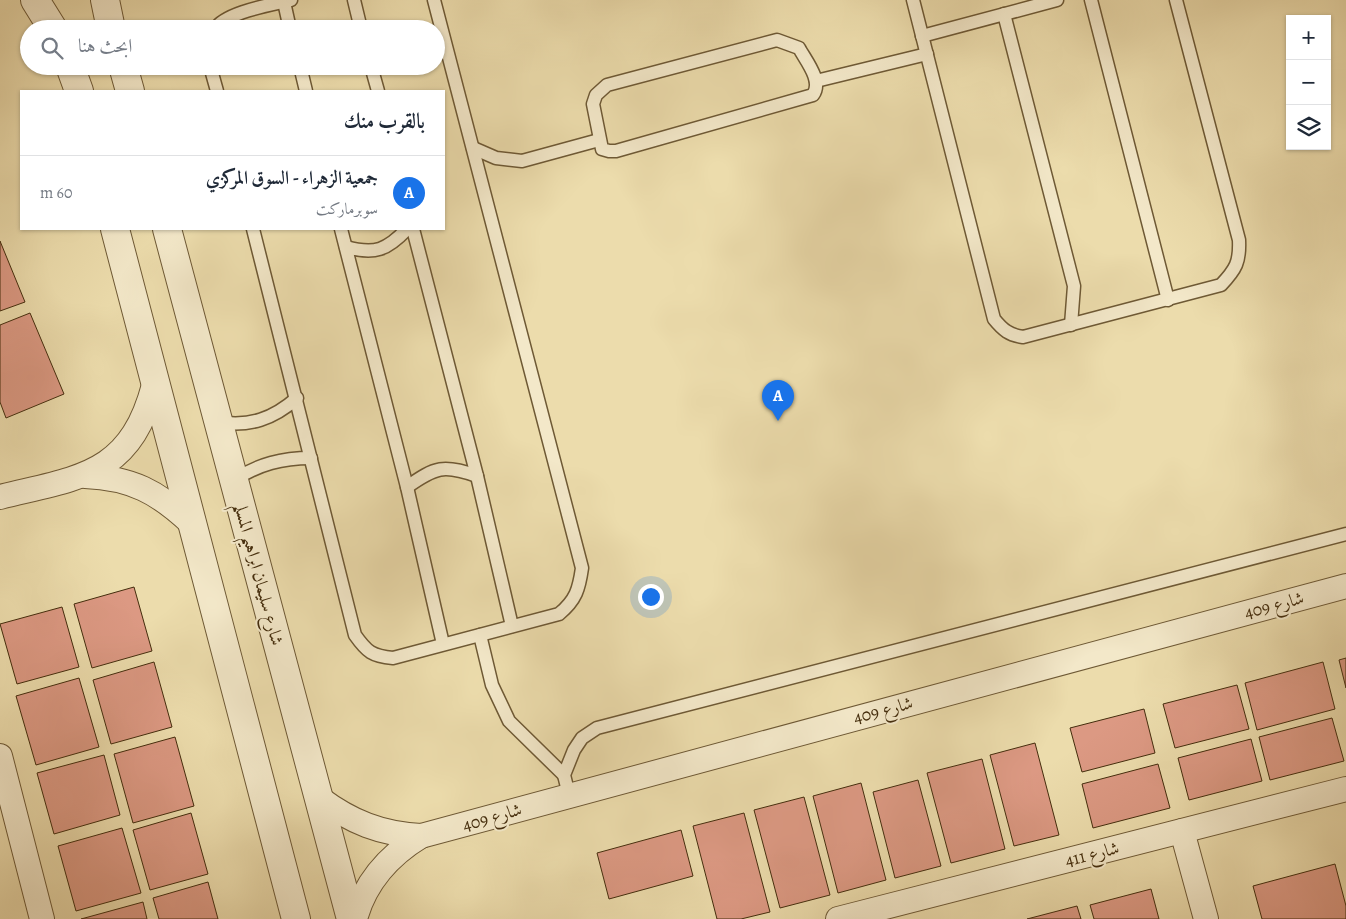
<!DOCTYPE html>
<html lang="ar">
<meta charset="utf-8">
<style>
body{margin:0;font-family:Alegreya,Amiri,serif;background:#f2f2f3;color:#1f2937;direction:rtl}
.controls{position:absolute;right:15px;top:15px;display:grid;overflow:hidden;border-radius:0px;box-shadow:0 1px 4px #0004}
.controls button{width:45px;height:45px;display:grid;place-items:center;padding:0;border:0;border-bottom:1px solid #e0e1e3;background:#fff;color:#1f2937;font:25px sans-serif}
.you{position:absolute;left:650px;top:596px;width:18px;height:18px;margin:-12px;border:4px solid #fff;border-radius:50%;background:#1a73e8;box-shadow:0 0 0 8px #1a73e833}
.badge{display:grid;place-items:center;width:32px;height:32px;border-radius:50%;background:#1a73e8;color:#fff;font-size:16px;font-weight:700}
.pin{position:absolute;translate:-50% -41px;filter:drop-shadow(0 1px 2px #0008)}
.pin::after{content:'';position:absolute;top:26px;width:18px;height:15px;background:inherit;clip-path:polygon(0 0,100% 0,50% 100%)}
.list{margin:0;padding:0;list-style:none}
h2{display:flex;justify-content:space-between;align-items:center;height:65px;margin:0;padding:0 20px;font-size:21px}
h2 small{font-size:16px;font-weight:400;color:#747a83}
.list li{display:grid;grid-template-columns:32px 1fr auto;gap:15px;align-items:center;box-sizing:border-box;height:75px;padding:0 20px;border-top:1px solid #e0e1e3}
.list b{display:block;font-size:19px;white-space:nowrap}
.list p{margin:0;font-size:16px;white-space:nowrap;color:#747a83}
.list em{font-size:16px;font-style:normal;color:#747a83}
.icon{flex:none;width:28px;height:28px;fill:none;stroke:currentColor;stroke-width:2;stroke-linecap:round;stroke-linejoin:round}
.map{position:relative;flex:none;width:1346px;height:919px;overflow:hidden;direction:ltr}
.search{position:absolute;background:#fff;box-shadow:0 1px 4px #0004;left:20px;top:20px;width:425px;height:55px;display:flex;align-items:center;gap:12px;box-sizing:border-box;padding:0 18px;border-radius:28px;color:#747a83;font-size:19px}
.panel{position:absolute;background:#fff;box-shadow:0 1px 4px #0004;left:20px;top:90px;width:425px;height:140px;border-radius:0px;direction:rtl}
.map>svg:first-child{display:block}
.building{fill:#dc9983;stroke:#442d0d}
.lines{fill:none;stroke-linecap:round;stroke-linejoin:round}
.service-casing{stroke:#6e5935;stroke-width:15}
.minor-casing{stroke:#6e5935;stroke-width:26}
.tertiary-casing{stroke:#6e5935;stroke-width:30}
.service{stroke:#f3e8c9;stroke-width:12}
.minor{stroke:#f3e8c9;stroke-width:24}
.tertiary{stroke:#f3e8c9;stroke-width:28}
.labels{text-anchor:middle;stroke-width:4;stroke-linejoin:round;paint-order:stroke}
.street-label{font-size:18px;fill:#442d0d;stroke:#f3e8c9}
</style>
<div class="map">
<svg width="1346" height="919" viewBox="0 0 1346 919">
<rect width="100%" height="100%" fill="#ecdcac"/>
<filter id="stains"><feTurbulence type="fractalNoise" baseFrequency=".004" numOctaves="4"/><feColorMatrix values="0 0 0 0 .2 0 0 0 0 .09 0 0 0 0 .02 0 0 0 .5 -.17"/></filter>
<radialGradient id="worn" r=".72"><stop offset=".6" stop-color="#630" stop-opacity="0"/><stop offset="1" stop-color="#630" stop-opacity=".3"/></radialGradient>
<g class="building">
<polygon points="0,241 25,302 0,311"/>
<polygon points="30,313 64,394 6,418 0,402 0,325"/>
<polygon points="134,587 152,651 92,668 74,604"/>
<polygon points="62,607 79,667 17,684 0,624"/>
<polygon points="1346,658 1346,688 1339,660"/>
<polygon points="154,662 172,727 111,744 93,680"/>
<polygon points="1323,662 1335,709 1257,730 1245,683"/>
<polygon points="79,678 99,747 36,765 16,696"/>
<polygon points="1237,685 1249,729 1175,748 1163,704"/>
<polygon points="1144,709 1155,753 1082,772 1070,728"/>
<polygon points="1332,718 1344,761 1270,780 1259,737"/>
<polygon points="175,737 194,806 133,823 114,754"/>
<polygon points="1251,739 1262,781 1189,800 1178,758"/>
<polygon points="1035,743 1059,835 1014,846 990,755"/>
<polygon points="104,755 120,815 54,834 37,773"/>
<polygon points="982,759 1005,849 951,863 927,773"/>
<polygon points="1158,764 1170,808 1093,828 1082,784"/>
<polygon points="918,780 941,866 895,878 873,792"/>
<polygon points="861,783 886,880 838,893 813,796"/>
<polygon points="804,797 830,895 780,908 754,810"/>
<polygon points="191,813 208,874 150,890 133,830"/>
<polygon points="744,813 770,912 741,919 717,919 693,826"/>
<polygon points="122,828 141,893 76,911 58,846"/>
<polygon points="681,830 693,876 609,899 597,853"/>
<polygon points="1335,864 1346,906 1346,919 1262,919 1253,886"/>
<polygon points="208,882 218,919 159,919 153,898"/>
<polygon points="1151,889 1159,919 1094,919 1090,905"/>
<polygon points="143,902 147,919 81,919"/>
<polygon points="1077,906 1081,919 1027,919"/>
</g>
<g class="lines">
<g class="service-casing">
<g id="service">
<polyline points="354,0 361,29"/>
<path d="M 913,0 L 994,319 C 1003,330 1009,335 1023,337 L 1221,285 C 1236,269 1240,262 1239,240 L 1176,0"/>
<polyline points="1091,0 1168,300"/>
<polyline points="284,2 290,29"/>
<polyline points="1004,14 1074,286 1071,325"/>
<path d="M 215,29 C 226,12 271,5 291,0"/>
<polyline points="922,36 1057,0"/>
<path d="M 777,40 L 799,48 C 806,61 823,81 813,95 L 616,151 L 609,151 L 602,149 L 593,104 L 596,95 L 607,85 Z"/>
<polyline points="210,66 217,91"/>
<polyline points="300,66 306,91"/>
<polyline points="371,66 378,91"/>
<polyline points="816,81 927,54"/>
<polyline points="473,148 496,158 522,161 599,140"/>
<path d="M 253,229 L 355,635 C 367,652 372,656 393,658 L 559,614 C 576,600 579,589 582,568 L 434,0"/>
<polyline points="341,229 407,487 443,644"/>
<polyline points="413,229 477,476 512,626"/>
<path d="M 346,247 C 375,255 387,250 407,229"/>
<path d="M 218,422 C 250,427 273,419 297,398"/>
<path d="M 234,480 C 259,464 282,458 311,458"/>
<path d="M 407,487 C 435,467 444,464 477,476"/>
<polyline points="480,635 492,685 509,721 564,775"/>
<polyline points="569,795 564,775 574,750 582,738 597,728 1346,534"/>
</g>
</g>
<g class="minor-casing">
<g id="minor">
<path d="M 85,476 C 132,478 158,492 192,524"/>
<path d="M 0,497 C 80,477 130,476 154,385"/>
<polyline points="0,756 42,919"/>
<path d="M 319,798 C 351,822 381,834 421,836"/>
<polyline points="1182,831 1206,919"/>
<path d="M 355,919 C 365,882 388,856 421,836 L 1346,586"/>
<polyline points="838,919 1346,789"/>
</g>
</g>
<g class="tertiary-casing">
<g id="tertiary">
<polyline points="35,0 53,29"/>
<polyline points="105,0 111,29"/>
<polyline points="70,66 79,91"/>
<polyline points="123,66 130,91"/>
<polyline points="115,229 296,919"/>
<polyline points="167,229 351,919"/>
</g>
</g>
<use href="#service" class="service"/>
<use href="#minor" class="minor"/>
<use href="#tertiary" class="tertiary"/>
</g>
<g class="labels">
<g class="street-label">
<text transform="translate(259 574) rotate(75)" y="6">شارع سليمان ابراهيم المسلم</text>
<text transform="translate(1274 605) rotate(-15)" y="6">شارع 409</text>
<text transform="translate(883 710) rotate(-15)" y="6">شارع 409</text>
<text transform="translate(492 817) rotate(-16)" y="6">شارع 409</text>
<text transform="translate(1092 854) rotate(-14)" y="6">شارع 411</text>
</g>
</g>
<rect width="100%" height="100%" filter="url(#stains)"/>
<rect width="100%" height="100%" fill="url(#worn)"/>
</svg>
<div class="controls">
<button>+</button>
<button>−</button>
<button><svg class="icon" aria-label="layers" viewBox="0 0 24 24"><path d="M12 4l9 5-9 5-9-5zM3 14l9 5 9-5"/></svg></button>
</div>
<div class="you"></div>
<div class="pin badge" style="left:778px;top:421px">A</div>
<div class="search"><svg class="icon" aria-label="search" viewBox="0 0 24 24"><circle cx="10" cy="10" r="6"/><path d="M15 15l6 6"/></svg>ابحث هنا</div>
<section class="panel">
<h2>بالقرب منك<small></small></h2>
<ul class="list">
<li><span class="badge">A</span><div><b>جمعية الزهراء - السوق المركزي</b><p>سوبرماركت</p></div><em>60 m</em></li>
</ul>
</section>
</div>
